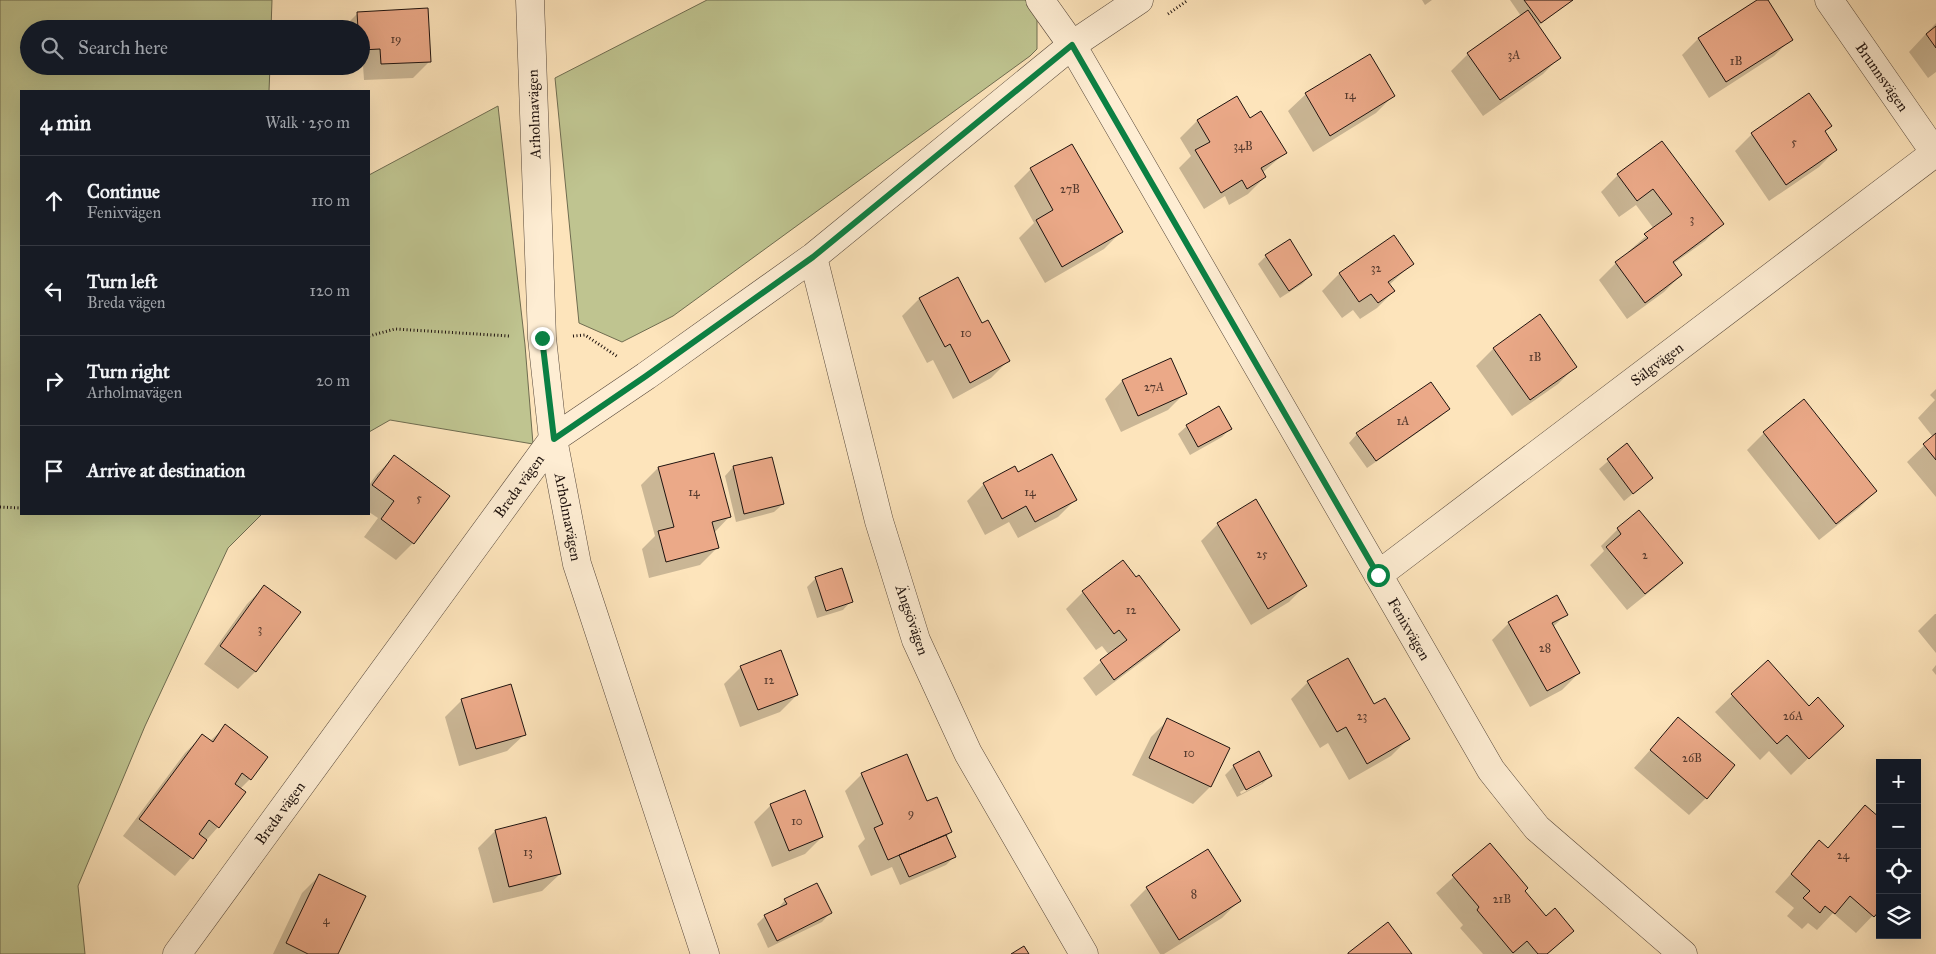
<!DOCTYPE html>
<html lang="en">
<head>
<meta charset="utf-8">
<style>
  body { margin:0; font-family:"IM FELL Great Primer",serif; background:#20242c; color:#f1f3f6 }
  .controls { position:absolute; right:15px; bottom:15px; display:grid; overflow:hidden; border-radius:0px; box-shadow:0 5px 20px #0002 }
  .controls button { width:45px; height:45px; display:grid; place-items:center; padding:0; border:0; border-bottom:1px solid #363941; background:#171b24; color:#f1f3f6; font:25px sans-serif }
  .stop { position:absolute; width:15px; height:15px; margin:-11px; border:4px solid #0b8043; border-radius:50%; background:#fff }
  .stop.end { background:#0b8043; border-color:#fff; box-shadow:0 1px 5px #0008 }
  .list { margin:0; padding:0; list-style:none }
  h2 { display:flex; justify-content:space-between; align-items:center; height:65px; margin:0; padding:0 20px; font-size:21px }
  h2 small { font-size:16px; font-weight:400; color:#9ea1a6 }
  .list li { display:grid; grid-template-columns:32px 1fr auto; gap:15px; align-items:center; box-sizing:border-box; height:90px; padding:0 20px; border-top:1px solid #363941 }
  .list b { display:block; font-size:19px; white-space:nowrap }
  .list p { margin:0; font-size:16px; white-space:nowrap; color:#9ea1a6 }
  .list em { font-size:16px; font-style:normal; color:#9ea1a6 }
  .icon { flex:none; width:28px; height:28px; fill:none; stroke:currentColor; stroke-width:2; stroke-linecap:round; stroke-linejoin:round }
  .map { position:relative; flex:none; width:1936px; height:954px; overflow:hidden }
  .search { position:absolute; background:#171b24; box-shadow:0 5px 20px #0002; left:20px; top:20px; width:350px; height:55px; display:flex; align-items:center; gap:12px; box-sizing:border-box; padding:0 18px; border-radius:28px; color:#9ea1a6; font-size:19px }
  .panel { position:absolute; background:#171b24; box-shadow:0 5px 20px #0002; left:20px; top:90px; width:350px; height:425px; border-radius:0px }
  .map>svg:first-child { display:block }
</style>
</head>
<body>
<div class="map">
<svg width="1936" height="954" viewBox="0 0 1936 954">
  <rect width="100%" height="100%" fill="#fde4bb"/>
  <filter id="stains"><feTurbulence type="fractalNoise" baseFrequency=".004" numOctaves="4"/><feColorMatrix values="0 0 0 0 .2 0 0 0 0 .09 0 0 0 0 .02 0 0 0 .5 -.17"/></filter>
  <radialGradient id="worn" r=".72"><stop offset=".6" stop-color="#630" stop-opacity="0"/><stop offset="1" stop-color="#630" stop-opacity=".3"/></radialGradient>
  <path fill="#bfc490" stroke="#6f6c50" d="M0 0H272L271 29H29V66H270L269 91H21V514H262L228 548 145 726 78 886 85 954H0Z
    M707 0H1026L1037 18V49L1030 56 673 316 622 342 579 323 555 78Z
    M498 106 525 345 533 444 390 420 369 432V175Z"/>
  <path fill="#0003" fill-rule="evenodd" d="M1422 0H1432L1425 5Z
    M1510 0H1572L1538 26 1560 57 1543 74 1483 116 1451 71 1468 54 1521 16Z
    M1759 0H1766L1791 39 1774 56 1709 98 1682 55 1699 38Z
    M358 13 430 61 413 78 364 80 363 65H361V29H342Z
    M1936 23V72L1928 78 1909 52Z
    M1369 56 1393 96 1376 113 1313 152 1288 111 1306 94Z
    M1236 98 1250 119 1285 153 1262 173 1265 177 1248 194 1229 205 1225 196 1204 209 1179 168 1191 156 1180 138 1197 121Z
    M1830 126 1824 132 1836 150 1819 167 1769 201 1735 151 1752 134Z
    M1662 142 1722 224 1705 241 1673 264 1681 275 1664 292 1627 319 1599 280 1616 263 1630 253 1628 252 1654 229 1636 205 1619 217 1601 192 1618 175Z
    M1072 146 1121 232 1104 249 1045 283 1019 238 1034 223 1014 186 1031 169Z
    M1394 236 1413 263 1389 285 1394 291 1377 308 1360 319 1353 310 1342 318 1322 291 1339 274Z
    M1266 256 1311 275 1302 284 1280 298 1258 264Z
    M919 299 981 325 1008 361 991 378 953 399 933 360 927 363 902 316Z
    M1493 349 1575 367 1558 384 1512 416 1476 366Z
    M1170 360 1185 393 1168 410 1121 432 1105 399 1122 381Z
    M1936 389V497L1907 462 1933 437 1918 418 1935 400 1930 395Z
    M1448 409 1440 417 1367 468 1349 443 1357 434Z
    M1187 426 1230 429 1222 437 1190 455 1178 434Z
    M1764 433 1876 491 1859 508 1819 540 1747 450Z
    M1627 445 1652 478 1624 501 1599 469Z
    M394 457 413 543 396 560 364 537 378 518 369 512V485L377 474Z
    M733 467 783 504 774 512 736 522 725 476Z
    M658 468 730 516 714 533 717 548 700 565 649 578 642 549 655 536 641 485Z
    M1018 473 1075 500 1058 517 1018 538 1009 522 985 535 967 501 984 484Z
    M1218 524 1306 585 1289 602 1251 625 1201 541Z
    M1618 529 1681 563 1664 580 1627 610 1590 565 1604 551 1601 546Z
    M816 578 851 601 843 610 817 618 807 587Z
    M264 587 299 612 255 672 238 689 204 664 247 604Z
    M1083 592 1178 630 1161 647 1096 696 1083 678 1109 655 1102 646 1096 650 1066 609Z
    M1566 614 1553 627 1579 673 1562 690 1530 707 1492 640 1509 623Z
    M1935 614H1936V653L1918 631Z
    M1767 662 1825 742 1791 775 1769 751 1760 760 1715 712Z
    M1936 665V675L1932 670Z
    M741 667 797 695 780 712 740 727 724 684Z
    M1308 682 1374 705 1408 739 1391 756 1349 780 1328 743 1320 748 1291 699Z
    M462 700 525 734 507 751 459 766 445 717Z
    M1679 718 1706 798 1689 815 1634 768Z
    M1168 720 1228 748 1210 787 1193 804 1132 775 1151 737Z
    M226 726 250 779 240 789 245 793 218 827 175 876 123 836 185 753 202 736 210 741Z
    M1259 753 1271 776 1262 784 1237 797 1225 775 1234 766ZM1262 780V783L1241 794 1240 792Z
    M862 774 926 803 951 832 946 837 954 857 946 865 900 885 892 867 871 876 858 846 865 839 845 791Z
    M771 805 822 837 805 854 772 867 754 822Z
    M1865 807 1880 908 1856 933 1833 913 1817 930 1808 923 1802 929 1787 916 1794 908 1775 892 1819 842 1827 849Z
    M495 831 560 874 542 891 493 903 478 848Z
    M1490 844 1523 891 1546 918 1573 931 1548 954H1483L1460 928 1463 925 1436 893Z
    M319 876 337 954H273L302 893Z
    M1147 888 1239 901 1222 918 1164 954H1160L1130 905Z
    M785 900 830 913 822 922 768 948 757 924 765 916 777 910Z"/>
  <path fill="#eba988" stroke="#1f130f" d="M1524 0H1573L1541 23Z
    M1757 0H1768L1793 40 1726 82 1698 38Z
    M428 8 431 62 381 64 380 49 361 50V29H358L357 12Z
    M1528 10 1561 58 1500 100 1467 53Z
    M1936 26V48L1926 34Z
    M1370 54 1395 96 1330 136 1305 93Z
    M1809 93 1832 126 1825 131 1837 150 1786 185 1751 133Z
    M1237 96 1250 118 1261 111 1287 153 1261 168 1266 177 1247 189 1242 180 1221 193 1195 150 1210 142 1197 120Z
    M1662 141 1724 224 1673 262 1682 275 1645 303 1615 262 1648 238 1644 234 1672 214 1653 189 1637 201 1617 174Z
    M1072 144 1123 232 1062 267 1036 220 1053 210 1030 168Z
    M1394 235 1414 264 1388 282 1395 291 1378 303 1371 294 1359 302 1339 273Z
    M1290 239 1312 275 1289 291 1265 255Z
    M958 277 982 323 988 320 1010 361 970 383 950 344 945 347 919 298Z
    M1540 314 1577 367 1530 400 1493 348Z
    M1171 358 1187 394 1138 416 1122 380Z
    M1431 382 1450 409 1376 461 1356 433Z
    M1804 399 1877 491 1836 524 1763 432Z
    M1219 406 1232 429 1198 447 1186 425Z
    M1936 433V460L1923 444Z
    M1627 443 1653 478 1633 494 1607 459Z
    M714 453 731 517 712 522 719 548 666 562 658 531 674 527 658 467Z
    M1052 454 1077 500 1035 522 1026 506 1002 519 983 483 1015 466 1018 472Z
    M394 455 450 496 414 544 381 519 394 501 372 485Z
    M772 457 784 504 744 514 733 466Z
    M1256 499 1307 586 1268 609 1217 523Z
    M1639 510 1683 563 1645 594 1606 547 1621 534 1617 528Z
    M1123 560 1136 577 1139 575 1180 630 1114 680 1100 660 1127 640 1119 630 1114 634 1082 591Z
    M842 568 853 602 826 611 815 577Z
    M264 585 301 612 256 672 220 646Z
    M1557 595 1568 615 1552 623 1580 673 1547 691 1508 622Z
    M781 650 798 695 758 710 740 666Z
    M1348 658 1374 704 1385 698 1410 739 1367 764 1346 727 1337 732 1307 681Z
    M1768 660 1809 706 1818 697 1844 726 1809 759 1787 735 1777 744 1731 694Z
    M511 684 526 735 476 749 461 699Z
    M1678 717 1735 765 1707 799 1650 750Z
    M1167 718 1230 748 1211 787 1149 758Z
    M225 724 268 757 251 780 242 773 235 784 246 792 219 828 209 820 199 834 207 840 193 859 139 819 202 734 213 742Z
    M1259 751 1272 776 1246 790 1233 765Z
    M907 754 927 801 937 797 952 832 888 860 874 828 883 824 861 773Z
    M805 790 823 837 789 851 770 804Z
    M1865 805 1880 818V863L1876 867 1880 869V910L1874 917 1850 896 1835 914 1825 906 1820 913 1803 898 1810 891 1791 874 1819 840 1828 848Z
    M546 817 561 874 509 887 495 830Z
    M946 835 956 857 909 877 899 855Z
    M1490 843 1528 888 1525 891 1546 916 1555 908 1574 931 1547 954H1538L1527 941 1513 953 1477 910 1479 907 1452 875Z
    M1208 849 1241 901 1179 940 1146 887Z
    M319 874 366 896 338 954H308L286 943Z
    M817 883 832 913 777 941 764 915 787 904 784 899Z
    M1388 922 1412 954H1348V953Z
    M1024 946 1029 954H1011Z"/>
  <g fill="none" stroke-linecap="round" stroke-linejoin="round">
    <g stroke="#56473a" stroke-width="29">
      <path id="minor" d="M530 0 542 338 553 439 577 564 705 954
        M1040 0 1072 45 1491 770 1537 828 1683 954
        M1829 0 1935 153
        M813 257 879 521 916 640 968 753 1084 954
        M1378 575 1936 152
        M177 954 553 439 646 376 813 257 1072 45 1139 0"/>
    </g>
    <path stroke="#1f130f" stroke-width="3" stroke-dasharray="1 2.5" stroke-linecap="butt" d="M1168 14 1188 0
      M369 336 395 329 509 336
      M573 336 585 335 618 357
      M0 507 21 508"/>
    <use href="#minor" stroke="#feedd3" stroke-width="28"/>
  </g>
  <g fill="none" stroke-linecap="round" stroke-linejoin="round">
    <path stroke="#0b8043" stroke-width="6" d="M542 338 554 439 646 376 813 257 1072 45 1378 575"/>
  </g>
  <g text-anchor="middle" stroke-width="4.5" stroke-linejoin="round" paint-order="stroke">
    <g font-size="12" fill="#52382d">
      <text x="396" y="43">19</text>
      <text x="1514" y="59">3A</text>
      <text x="1736" y="65">1B</text>
      <text x="1350" y="99">14</text>
      <text x="1794" y="146">5</text>
      <text x="1243" y="150">34B</text>
      <text x="1070" y="193">27B</text>
      <text x="1692" y="223">3</text>
      <text x="1376" y="272">32</text>
      <text x="966" y="337">10</text>
      <text x="1535" y="361">1B</text>
      <text x="1154" y="391">27A</text>
      <text x="1403" y="425">1A</text>
      <text x="694" y="496">14</text>
      <text x="1030" y="496">14</text>
      <text x="419" y="502">5</text>
      <text x="1262" y="558">25</text>
      <text x="1645" y="559">2</text>
      <text x="1131" y="614">12</text>
      <text x="260" y="633">3</text>
      <text x="1545" y="652">28</text>
      <text x="769" y="684">12</text>
      <text x="1362" y="720">23</text>
      <text x="1793" y="720">26A</text>
      <text x="1189" y="757">10</text>
      <text x="1692" y="762">26B</text>
      <text x="911" y="817">9</text>
      <text x="797" y="825">10</text>
      <text x="528" y="856">13</text>
      <text x="1843" y="859">24</text>
      <text x="1194" y="898">8</text>
      <text x="1502" y="903">21B</text>
      <text x="326" y="924">4</text>
    </g>
    <g font-size="15" fill="#1f130f" stroke="#feedd3">
      <text transform="translate(1882 77) rotate(55)" y="5">Brunnsvägen</text>
      <text transform="translate(534 114) rotate(-92)" y="5">Arholmavägen</text>
      <text transform="translate(1657 364) rotate(-37)" y="5">Sälgvägen</text>
      <text transform="translate(519 486) rotate(-54)" y="5">Breda vägen</text>
      <text transform="translate(568 517) rotate(79)" y="5">Arholmavägen</text>
      <text transform="translate(912 620) rotate(71)" y="5">Ängsövägen</text>
      <text transform="translate(1409 629) rotate(60)" y="5">Fenixvägen</text>
      <text transform="translate(280 813) rotate(-54)" y="5">Breda vägen</text>
    </g>
  </g>
  <rect width="100%" height="100%" filter="url(#stains)"/>
  <rect width="100%" height="100%" fill="url(#worn)"/>
</svg>
<div class="controls">
<button>+</button>
<button>−</button>
<button><svg class="icon" aria-label="locate" viewBox="0 0 24 24"><circle cx="12" cy="12" r="6"/><path d="M12 2v4M12 18v4M2 12h4M18 12h4"/></svg></button>
<button><svg class="icon" aria-label="layers" viewBox="0 0 24 24"><path d="M12 4l9 5-9 5-9-5zM3 14l9 5 9-5"/></svg></button>
</div>
<div class="stop" style="left:1378px;top:575px"></div>
<div class="stop end" style="left:542px;top:338px"></div>
<div class="search"><svg class="icon" aria-label="search" viewBox="0 0 24 24"><circle cx="10" cy="10" r="6"/><path d="M15 15l6 6"/></svg>Search here</div>
<section class="panel">
<h2>4 min<small>Walk · 250 m</small></h2>
<ul class="list">
<li><svg class="icon" aria-label="ahead" viewBox="0 0 24 24"><path d="M12 20V5M6 11l6-6 6 6"/></svg><div><b>Continue</b><p>Fenixvägen</p></div><em>110 m</em></li>
<li><svg class="icon" aria-label="left" viewBox="0 0 24 24"><path d="M17 20v-9H6M10 6l-5 5 5 5"/></svg><div><b>Turn left</b><p>Breda vägen</p></div><em>120 m</em></li>
<li><svg class="icon" aria-label="right" viewBox="0 0 24 24"><path d="M7 20v-9h11M14 6l5 5-5 5"/></svg><div><b>Turn right</b><p>Arholmavägen</p></div><em>20 m</em></li>
<li><svg class="icon" aria-label="arrive" viewBox="0 0 24 24"><path d="M6 21V4h12l-3 4 3 4H6"/></svg><div><b>Arrive at destination</b></div></li>
</ul>
</section>
</div>
</body>
</html>
